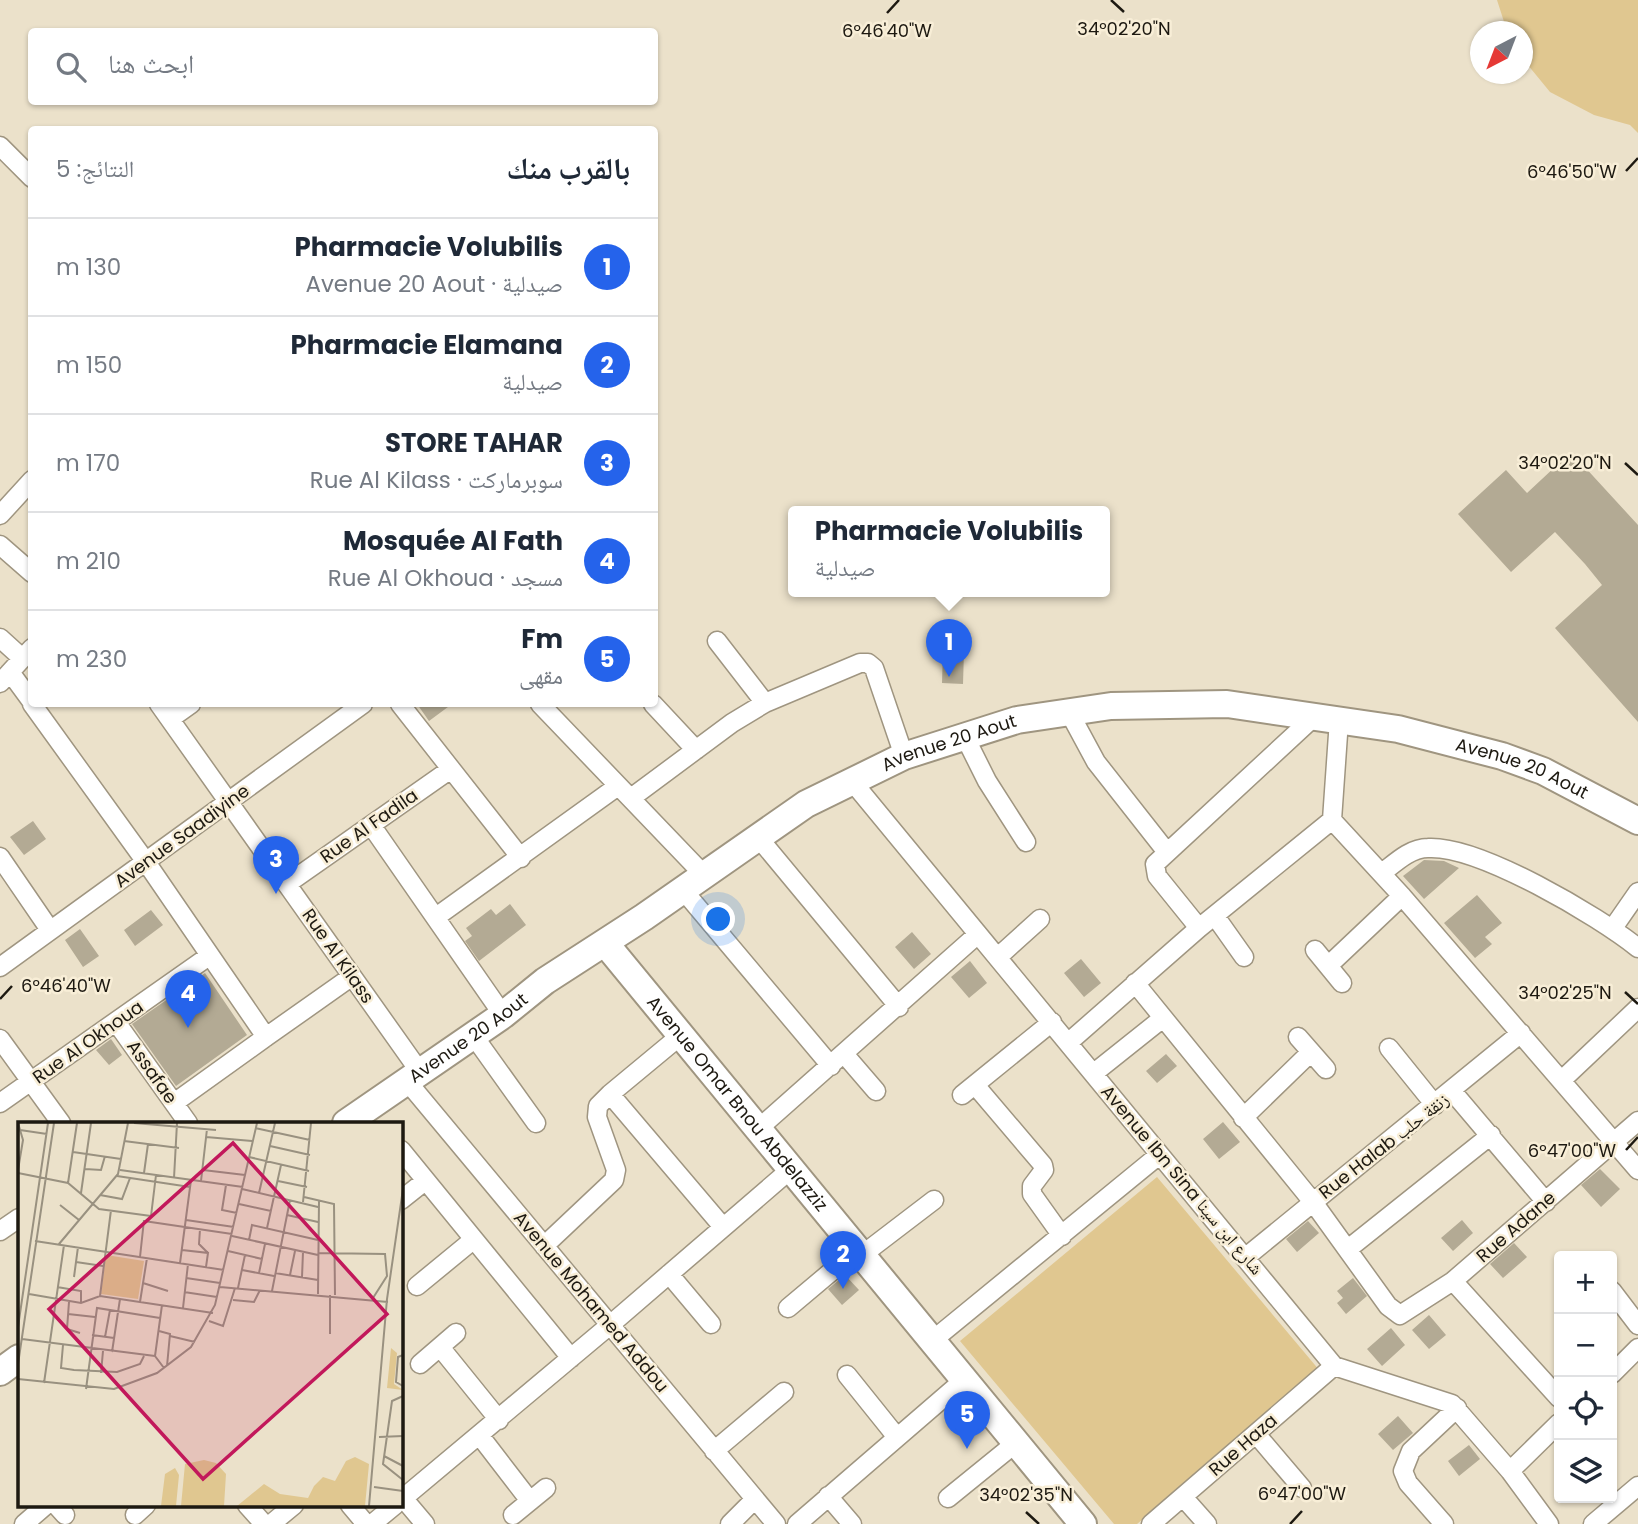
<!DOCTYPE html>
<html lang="ar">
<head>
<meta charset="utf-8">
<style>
  body { margin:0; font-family:Poppins,"Noto Naskh Arabic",sans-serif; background:#f6f6f7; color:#1f2937; direction:rtl }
  .controls { position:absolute; right:21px; bottom:21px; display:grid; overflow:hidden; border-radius:7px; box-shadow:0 2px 5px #0004 }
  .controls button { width:63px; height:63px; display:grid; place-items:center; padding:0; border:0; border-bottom:2px solid #e0e1e3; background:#fff; color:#1f2937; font:35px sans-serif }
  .compass { position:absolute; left:1470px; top:21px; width:63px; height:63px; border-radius:50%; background:#fff; box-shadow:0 2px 5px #0004; rotate:222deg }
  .you { position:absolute; left:719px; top:920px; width:24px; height:24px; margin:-18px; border:5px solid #fff; border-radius:50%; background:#1a73e8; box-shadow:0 0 0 10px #1a73e833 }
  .badge { display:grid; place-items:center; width:46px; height:46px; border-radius:50%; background:#2563eb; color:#fff; font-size:23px; font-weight:700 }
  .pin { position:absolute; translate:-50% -58px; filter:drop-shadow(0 2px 4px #0008) }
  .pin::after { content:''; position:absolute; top:37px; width:24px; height:21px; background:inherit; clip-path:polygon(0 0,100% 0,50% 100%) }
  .popup { position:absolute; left:788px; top:506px; width:322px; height:91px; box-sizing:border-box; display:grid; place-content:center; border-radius:7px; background:#fff; filter:drop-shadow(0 2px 5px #0005); font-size:23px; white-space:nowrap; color:#747a83 }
  .popup b { font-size:26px; color:#1f2937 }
  .popup::after { content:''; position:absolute; left:50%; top:100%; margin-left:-14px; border:14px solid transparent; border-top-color:#fff }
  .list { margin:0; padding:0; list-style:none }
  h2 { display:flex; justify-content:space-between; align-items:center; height:91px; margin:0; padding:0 28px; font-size:30px }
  h2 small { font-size:23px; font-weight:400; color:#747a83 }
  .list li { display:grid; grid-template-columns:46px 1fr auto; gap:21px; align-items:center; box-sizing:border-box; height:98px; padding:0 28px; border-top:2px solid #e0e1e3 }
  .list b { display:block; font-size:26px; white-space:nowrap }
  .list p { margin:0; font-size:23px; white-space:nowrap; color:#747a83 }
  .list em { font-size:23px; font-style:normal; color:#747a83 }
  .icon { flex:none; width:38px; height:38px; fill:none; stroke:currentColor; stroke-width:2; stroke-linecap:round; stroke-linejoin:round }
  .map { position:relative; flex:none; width:1638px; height:1524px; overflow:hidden; direction:ltr }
  .search { position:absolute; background:#fff; box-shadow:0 2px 5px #0004; left:28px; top:28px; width:630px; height:77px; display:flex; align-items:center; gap:18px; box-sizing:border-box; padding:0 24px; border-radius:7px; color:#747a83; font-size:26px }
  .panel { position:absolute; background:#fff; box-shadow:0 2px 5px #0004; left:28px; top:126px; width:630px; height:581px; border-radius:7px; direction:rtl }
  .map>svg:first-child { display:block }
</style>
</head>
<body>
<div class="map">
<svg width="1638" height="1524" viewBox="0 0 1638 1524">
  <rect width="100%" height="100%" fill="#ebe1ca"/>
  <path fill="#e0c790" d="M1497 0H1638V133L1630 125 1594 115 1550 92 1523 59 1522 32 1507 31Z
    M1157 1177 1320 1371 1137 1524H1114L960 1341Z"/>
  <path fill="#b3aa94" d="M1571 452 1638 525V722L1555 628 1602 585 1585 564 1555 532 1511 572 1458 514 1506 470 1527 493Z
    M943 650 964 651 963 684 942 683Z
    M417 704H452L429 721Z
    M33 821 46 839 24 855 10 837Z
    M1424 860 1444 861 1459 868 1424 899 1403 876Z
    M1477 895 1502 923 1485 937 1492 944 1475 958 1444 923Z
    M510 904 526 925 479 961 465 941 472 936 466 928 491 909 496 915Z
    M151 910 163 925 135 946 124 930Z
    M80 929 99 956 83 967 65 940Z
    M912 932 931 954 914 969 895 947Z
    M1081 959 1101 983 1084 997 1064 973Z
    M970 961 987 983 969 998 951 977Z
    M205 973 247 1035 176 1086 132 1024Z
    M111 1039 122 1055 109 1065 96 1050Z
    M1166 1054 1177 1066 1157 1083 1146 1071Z
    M1223 1122 1240 1142 1219 1159 1203 1139Z
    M1600 1169 1620 1189 1601 1207 1581 1185Z
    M1462 1220 1473 1233 1453 1251 1441 1238Z
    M1308 1221 1319 1233 1297 1252 1286 1239Z
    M1514 1243 1527 1257 1503 1278 1490 1264Z
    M845 1275 859 1290 842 1305 828 1289Z
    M1353 1278 1367 1296 1346 1314 1337 1303 1343 1298 1337 1291Z
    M1429 1315 1446 1335 1429 1349 1412 1330Z
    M1391 1328 1405 1345 1382 1366 1367 1349Z
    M1398 1416 1413 1433 1393 1450 1378 1434Z
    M1469 1445 1480 1459 1459 1476 1448 1461Z"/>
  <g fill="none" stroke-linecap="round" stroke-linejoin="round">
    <g stroke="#9f9580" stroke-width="21">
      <path id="street" d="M0 146 32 178
        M0 515 32 480
        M0 545 32 573
        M0 638 22 658
        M717 641 765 703
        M10 672 32 702
        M0 683 32 648
        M32 704 146 862 266 1037 351 977
        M159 704 420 1072
        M400 704 521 858
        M540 704 704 875
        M653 704 696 750
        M1069 712 1096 762 1166 851
        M170 719 191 704
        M964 735 987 781 1026 842
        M851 780 1334 1366 1452 1404 1510 1471 1549 1524
        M631 798 732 723 765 703 860 663H868L874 668 904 756
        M1332 820 1402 896 1638 1170
        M371 825 503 1015
        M757 836 899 1007
        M0 857 50 930
        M1382 873C1395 863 1410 848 1428 848 1479 845 1598 916 1638 948
        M287 884 451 769
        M683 890 831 1066
        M1215 916 1244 957
        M436 917 618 786
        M1199 928 1157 876 1155 864 1315 716
        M1613 928 1638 892
        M1315 950 1342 983
        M998 957 1040 919
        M1329 965 1402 896
        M0 967 363 704
        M1135 983 1313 1202 1388 1306 1400 1315 1453 1281 1638 1121
        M116 1022 188 1123
        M473 1035 536 1123
        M680 1036 610 1094 723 1227
        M1298 1037 1326 1069
        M0 1039 61 1123
        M1069 1042 1199 928 1332 820 1339 720
        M1389 1048 1435 1105
        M845 1055 876 1091
        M1094 1073 1163 1018
        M1563 1079 1638 1008
        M406 1080 776 1524
        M975 1085 1043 1165 1044 1170 1032 1186V1194L1062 1236
        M1452 1091 1546 1202
        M962 1095 1052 1022
        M0 1103 209 956
        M174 1103 266 1037
        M1243 1118 1311 1052
        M758 1129 978 934
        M401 1150 571 1358
        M401 1200 425 1181
        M0 1231 19 1218
        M544 1246 614 1180 616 1170 597 1117 598 1106 610 1094
        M1348 1249 1491 1135
        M862 1255 934 1200
        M1246 1257 1521 1033
        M669 1274 711 1324
        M1453 1281 1559 1398
        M417 1286 473 1240
        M1612 1291 1638 1325
        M788 1308 857 1250
        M933 1340 1159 1155
        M440 1347 499 1420
        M420 1364 456 1333
        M1612 1374 1638 1348
        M847 1375 896 1436
        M1256 1434 1302 1488
        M480 1436 530 1501
        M714 1451 784 1392
        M1510 1471 1559 1423
        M828 1496 852 1524
        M1183 1497 1207 1524
        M403 1498 425 1524
        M948 1498 1017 1442
        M401 1500 610 1325 791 1169
        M56 1505 65 1515
        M247 1505 264 1524
        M350 1505 366 1524
        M135 1515 146 1505
        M513 1515 546 1488
        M24 1524 46 1505
        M271 1524 294 1505
        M372 1524 395 1505
        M730 1524 754 1500
        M797 1524 965 1379
        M1151 1524 1334 1366
        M1444 1524 1408 1483 1403 1471 1411 1451 1457 1408
        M1593 1524 1638 1486"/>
    </g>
    <g stroke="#9f9580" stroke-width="30">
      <g id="secondary">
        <path id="s1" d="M605 943 1083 1524"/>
        <path id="s2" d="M346 1123 503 1015 545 981 644 917 806 804 904 756 1017 720 1111 706 1227 704 1398 729 1502 756 1543 771 1638 821"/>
        <path d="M0 1372 19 1358"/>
      </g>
    </g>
    <use href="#street" stroke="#fff" stroke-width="18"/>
    <use href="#secondary" stroke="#fff" stroke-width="26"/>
  </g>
  <path fill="none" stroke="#1d1911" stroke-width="2.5" d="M1111 0 1124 12M887 13 899 0M1626 171 1638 158M1625 463 1638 475M1625 992 1638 1004M0 999 12 986M1626 1150 1638 1137M1026 1512 1039 1524M1290 1524 1302 1511"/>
  <g text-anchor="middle" stroke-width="5" stroke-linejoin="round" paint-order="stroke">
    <g font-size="18" fill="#1d1911" stroke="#f8eed7">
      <text dy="6" stroke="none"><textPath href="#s2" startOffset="716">Avenue 20 Aout</textPath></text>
      <text dy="6" stroke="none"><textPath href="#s2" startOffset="1302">Avenue 20 Aout</textPath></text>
      <text transform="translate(369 826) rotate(-35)" y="6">Rue Al Fadila</text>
      <text transform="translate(182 836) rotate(-36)" y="6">Avenue Saadiyine</text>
      <text transform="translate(338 956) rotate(55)" y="6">Rue Al Kilass</text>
      <text dy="6" stroke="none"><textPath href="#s2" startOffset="149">Avenue 20 Aout</textPath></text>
      <text transform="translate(88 1042) rotate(-35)" y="6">Rue Al Okhoua</text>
      <text transform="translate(152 1072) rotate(55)" y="6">Assafae</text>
      <text dy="6" stroke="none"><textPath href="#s1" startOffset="208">Avenue Omar Bnou Abdelazziz</textPath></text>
      <text transform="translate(1384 1146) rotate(-38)" y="6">Rue Halab زنقة حلب</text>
      <text transform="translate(1182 1180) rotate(50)" y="6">Avenue Ibn Sina شارع ابن سينا</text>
      <text transform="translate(1516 1227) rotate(-41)" y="6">Rue Adane</text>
      <text transform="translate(591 1302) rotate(50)" y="6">Avenue Mohamed Addou</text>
      <text transform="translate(1243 1445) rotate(-41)" y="6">Rue Haza</text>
    </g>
  </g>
  <g transform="translate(18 1122)">
    <rect width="385" height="385" fill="#ebe1ca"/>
    <path d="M88 133 126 139 120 177 83 172ZM373 226 379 231 376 262 385 268 369 266ZM337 335 351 342 347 384H219L246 362 262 372 290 376 296 364 305 355 317 359 328 339ZM186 338 198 341 208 352 206 384H163L167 342ZM157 346 161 353 158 384H143L147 352Z" fill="#e0c790"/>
    <path fill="none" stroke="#999180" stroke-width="2" d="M0 1 5 18 0 48M116 1 198 8M237 6 292 18M2 8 29 12M188 15 234 19M106 19 161 26M252 24 292 33M55 30 103 37M231 35 291 49M67 47 83 48 87 34M102 48 225 65M185 48 227 53M0 51 50 61 81 87 133 94M126 51 130 22M99 54 172 65M156 56 159 1M183 59 189 7M260 59 289 65M50 61 59 1M208 63 204 88 219 91M224 67 300 85M63 71 73 1M241 71 257 1M82 73 104 77 112 56M286 75 316 82 317 173M285 80 293 1M221 82 253 89M42 83 61 98M269 93 300 100M133 94 138 53M168 98 216 105M126 99 214 112M249 106 263 43M182 107 181 122 190 131M214 114 300 133M231 118 234 103 300 118M17 119 206 148M41 122 100 52 110 1M164 128 190 131 188 145M210 129 244 137M300 131 367 132 369 154 355 176M122 135 126 98M58 140 85 144M162 141 173 58M224 148 256 154M241 151 247 122M257 151 300 158M272 153 277 129M56 155 60 125M284 155 285 130M168 156 202 161M125 161 150 169M39 165 63 169V181M202 165 370 180M220 166 227 133M254 169 272 78M166 170 199 175M11 172 63 181 82 174 195 191M300 172 301 79M82 174 93 88M215 178 236 180 242 168M51 180 49 207 62 211M122 180 129 136M144 183 137 234 146 246M165 186 170 142M50 192 77 195M191 199 205 204 217 166M0 205 30 1M141 209 152 212 149 244M312 212V173M74 213 96 216M152 214 177 220M87 215 92 188M4 217 137 234M45 223 43 246 56 248 99 250 122 242 126 234M94 230 102 177M385 233 380 235 378 260 385 264M0 242 36 1M83 251 85 229M0 257 96 267 139 251 173 225 197 183 239 1M26 261 46 123M68 267 79 186 142 196M385 274 374 279 365 342 385 358M361 315 385 314M366 334 385 344M356 365 385 369M351 384 369 177 385 67"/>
    <path fill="#c2185b" fill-opacity="0.15" stroke="#c2185b" stroke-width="3.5" d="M215 21 369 192 185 357 31 187Z"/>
    <rect width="385" height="385" fill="none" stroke="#1d1911" stroke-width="3.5"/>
  </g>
  <g font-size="18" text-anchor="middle" fill="#1d1911" stroke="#f8eed7" stroke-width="5" stroke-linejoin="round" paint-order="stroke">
    <text x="1124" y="35">34°02'20"N</text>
    <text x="887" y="37">6°46'40"W</text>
    <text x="1572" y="178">6°46'50"W</text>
    <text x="1565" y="469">34°02'20"N</text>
    <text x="66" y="992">6°46'40"W</text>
    <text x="1565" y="999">34°02'25"N</text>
    <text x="1572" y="1157">6°47'00"W</text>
    <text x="1302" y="1500">6°47'00"W</text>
    <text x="1026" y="1501">34°02'35"N</text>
  </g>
</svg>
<div class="controls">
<button>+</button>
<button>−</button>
<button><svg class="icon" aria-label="locate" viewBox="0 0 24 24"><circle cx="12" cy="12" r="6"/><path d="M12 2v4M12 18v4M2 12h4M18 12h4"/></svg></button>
<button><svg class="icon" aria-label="layers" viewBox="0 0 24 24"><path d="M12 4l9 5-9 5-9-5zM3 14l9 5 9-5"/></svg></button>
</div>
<svg class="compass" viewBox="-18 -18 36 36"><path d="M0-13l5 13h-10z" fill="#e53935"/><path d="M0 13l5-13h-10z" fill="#747a83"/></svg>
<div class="you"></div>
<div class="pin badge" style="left:949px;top:677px">1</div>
<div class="popup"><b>Pharmacie Volubilis</b>صيدلية</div>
<div class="pin badge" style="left:843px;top:1289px">2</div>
<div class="pin badge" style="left:276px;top:894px">3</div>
<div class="pin badge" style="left:188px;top:1028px">4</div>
<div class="pin badge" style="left:967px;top:1449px">5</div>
<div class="search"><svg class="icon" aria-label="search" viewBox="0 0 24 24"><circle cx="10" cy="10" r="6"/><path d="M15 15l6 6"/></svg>ابحث هنا</div>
<section class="panel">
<h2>بالقرب منك<small>النتائج: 5</small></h2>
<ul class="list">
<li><span class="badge">1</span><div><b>Pharmacie Volubilis</b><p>صيدلية · Avenue 20 Aout</p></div><em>130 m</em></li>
<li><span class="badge">2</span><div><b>Pharmacie Elamana</b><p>صيدلية</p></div><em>150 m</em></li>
<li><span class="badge">3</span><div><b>STORE TAHAR</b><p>سوبرماركت · Rue Al Kilass</p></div><em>170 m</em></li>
<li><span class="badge">4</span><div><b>Mosquée Al Fath</b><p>مسجد · Rue Al Okhoua</p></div><em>210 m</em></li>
<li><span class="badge">5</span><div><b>Fm</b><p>مقهى</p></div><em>230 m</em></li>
</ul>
</section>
</div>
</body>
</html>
